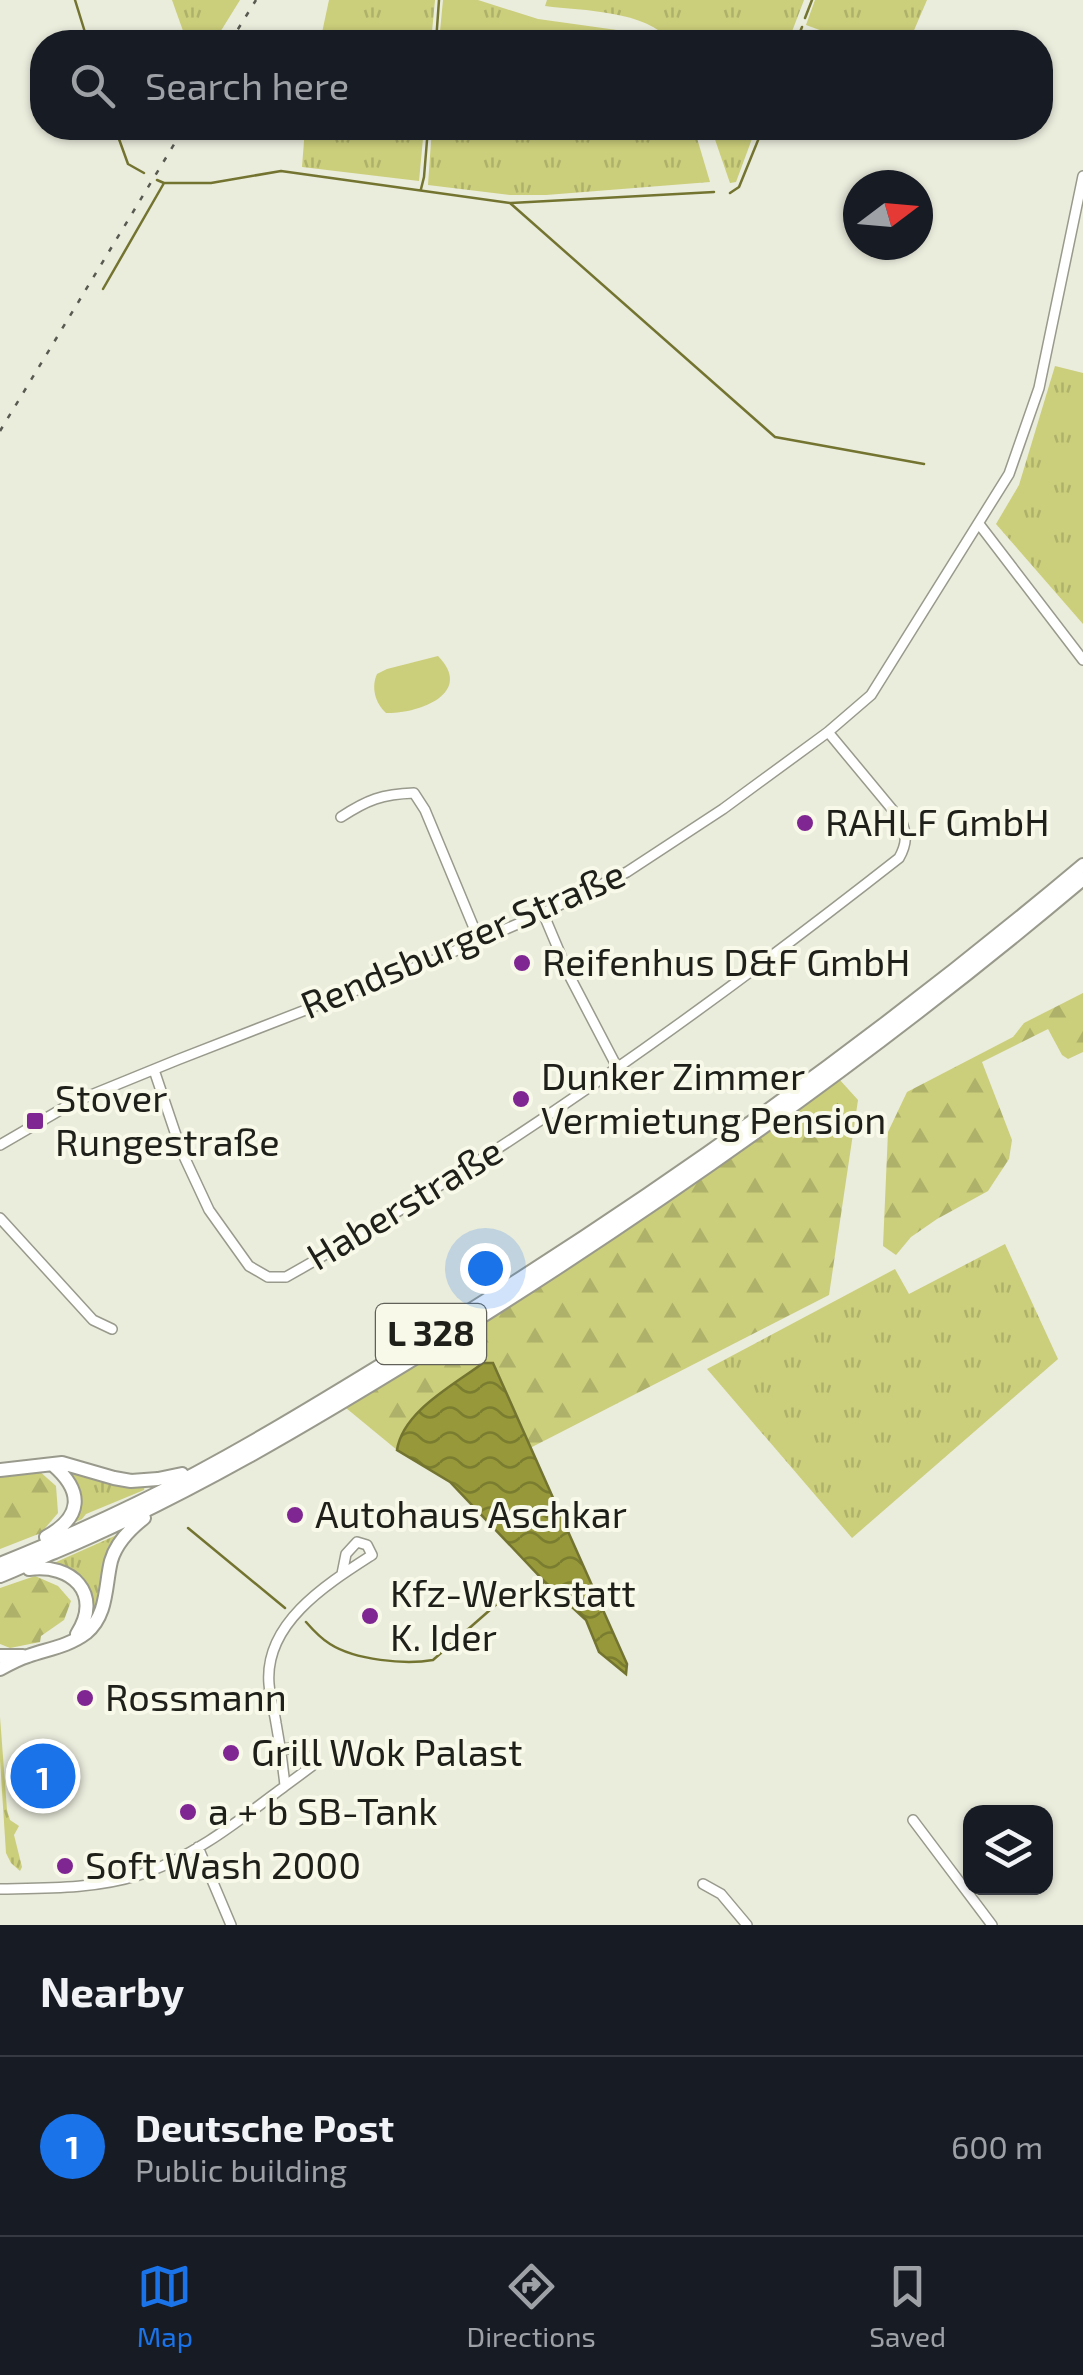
<!DOCTYPE html>
<html lang="en">
<head>
<meta charset="utf-8">
<style>
  body { margin:0; font-family:"Exo 2",sans-serif; background:#20242c; color:#f1f3f6 }
  .controls { position:absolute; right:30px; bottom:30px; display:grid; overflow:hidden; border-radius:20px; box-shadow:0 2px 8px #0004 }
  .controls button { width:90px; height:90px; display:grid; place-items:center; padding:0; border:0; border-bottom:2px solid #363941; background:#171b24; color:#f1f3f6; font:50px sans-serif }
  .compass { position:absolute; left:843px; top:170px; width:90px; height:90px; border-radius:50%; background:#171b24; box-shadow:0 2px 8px #0004; rotate:74deg }
  .you { position:absolute; left:485px; top:1268px; width:35px; height:35px; margin:-25px; border:8px solid #fff; border-radius:50%; background:#1a73e8; box-shadow:0 0 0 15px #1a73e833 }
  .badge { display:grid; place-items:center; width:65px; height:65px; border-radius:50%; background:#1a73e8; color:#fff; font-size:32px; font-weight:700 }
  .pin { position:absolute; translate:-50% -50%; border:5px solid #fff; box-shadow:0 2px 10px #0006 }
  .list { margin:0; padding:0; list-style:none }
  h2 { display:flex; justify-content:space-between; align-items:center; height:130px; margin:0; padding:0 40px; font-size:42px }
  h2 small { font-size:32px; font-weight:400; color:#9ea1a6 }
  .list li { display:grid; grid-template-columns:65px 1fr auto; gap:30px; align-items:center; box-sizing:border-box; height:180px; padding:0 40px; border-top:2px solid #363941 }
  .list b { display:block; font-size:38px; white-space:nowrap }
  .list p { margin:0; font-size:32px; white-space:nowrap; color:#9ea1a6 }
  .list em { font-size:32px; font-style:normal; color:#9ea1a6 }
  .icon { flex:none; width:55px; height:55px; fill:none; stroke:currentColor; stroke-width:2; stroke-linecap:round; stroke-linejoin:round }
  .map { position:relative; flex:none; width:1083px; height:1925px; overflow:hidden }
  .search { position:absolute; background:#171b24; box-shadow:0 2px 8px #0004; left:30px; right:30px; top:30px; height:110px; display:flex; align-items:center; gap:25px; box-sizing:border-box; padding:0 35px; border-radius:40px; color:#9ea1a6; font-size:38px }
  .sheet { height:310px; background:#171b24 }
  nav { display:flex; justify-content:space-around; align-items:center; box-sizing:border-box; height:140px; border-top:2px solid #363941; background:#171b24; font-size:28px; color:#9ea1a6 }
  nav a { display:grid; justify-items:center; gap:5px }
  nav .on { color:#1a73e8 }
  .map>svg:first-child { display:block }
</style>
</head>
<body>
<div class="map">
<svg width="1083" height="1925" viewBox="0 0 1083 1925">
  <defs>
    <pattern id="grass-tufts" width="24" height="20" patternUnits="userSpaceOnUse" patternTransform="scale(2.5)"><rect width="24" height="20" fill="#cbce7a"/><path d="M3 7l-1-3M5 7V3M7 7l1-3M15 17l-1-3M17 17v-4M19 17l1-3" fill="none" stroke="#aeb169"/></pattern>
    <pattern id="forest-firs" width="22" height="20" patternUnits="userSpaceOnUse" patternTransform="scale(2.5)"><rect width="22" height="20" fill="#cbce7a"/><path d="M5 1l3.5 6h-7zM16 11l3.5 6h-7z" fill="#aeb169"/></pattern>
    <pattern id="water-waves" width="16" height="10" patternUnits="userSpaceOnUse" patternTransform="scale(2.5)"><rect width="16" height="10" fill="#969839"/><path d="M0 5q4-4 8 0t8 0" fill="none" stroke="#7a7c2f"/></pattern>
  </defs>
  <rect width="100%" height="100%" fill="#eaecdc"/>
  <path fill="url(#grass-tufts)" d="M172 0H240L214 42H187Z
    M329 0H435L431 42H320Z
    M443 0H478L538 19 617 30 643 42H439Z
    M547 0H804L788 42H672C645 10 584 11 545 6Z
    M815 0H927L909 42H852L806 25Z
    M305 128H424L419 181 302 167Z
    M432 128H694L710 182 546 195H510L428 185Z
    M711 128H756L736 182 730 183Z
    M1055 366 1083 373V624L996 524 1019 485Z
    M1005 1244 1058 1359 852 1538 707 1369 895 1269 909 1294Z
    M68 1469 145 1485 144 1490 86 1514 82 1519 73 1523 79 1506 67 1472Z
    M119 1534 102 1594 90 1625C91 1607 71 1570 54 1563Z
    M0 1717 7 1810 10 1820 19 1826 14 1835 22 1867 20 1871 11 1863 6 1853 0 1760Z"/>
  <path fill="url(#forest-firs)" d="M1083 993V1052L1068 1059 1062 1055 1048 1029 982 1062 1012 1140 1009 1159 988 1191 937 1219 911 1237 896 1255 883 1246 888 1132 907 1092 1013 1037 1024 1023Z
    M839 1079 858 1100 829 1295 530 1448 493 1363 399 1441 397 1450 346 1408C515 1304 679 1196 839 1079Z
    M38 1470 56 1486 58 1513 41 1533 0 1549V1477Z
    M35 1576 58 1586 71 1601 64 1620 41 1636 40 1642 10 1648 0 1644V1588Z"/>
  <path fill="#cbce7a" d="M438 656C475 694 417 714 386 713 375 703 371 687 377 674L387 669Z"/>
  <path fill="url(#water-waves)" stroke="#737430" stroke-width="2.5" d="M483 1363H493L627 1664 626 1674 599 1652 586 1620 545 1582 450 1482 397 1450C403 1411 454 1385 483 1363Z"/>
  <g fill="none" stroke-linecap="round" stroke-linejoin="round">
    <path stroke="#737430" stroke-width="2.5" d="M75 0 88 42
      M805 18 812 0
      M436 42 439 0
      M796 42 802 27
      M115 128 128 164 144 173
      M157 180 164 183H211L281 171 510 203 775 437 924 464
      M421 189 424 177 428 128
      M730 193 739 187 763 128
      M511 203 714 192
      M103 289 164 183
      M188 1528 285 1608
      M306 1622C313 1630 320 1638 330 1644 355 1660 405 1665 433 1660L507 1595 545 1582"/>
    <g stroke="#999a8c" stroke-width="12">
      <path id="minor" d="M979 524 1083 660
        M341 817C367 800 382 794 414 793L425 810 479 940
        M543 913 570 977 617 1067
        M154 1070 181 1150 209 1210 249 1266 268 1277H286C502 1156 704 1011 899 858 907 844 907 834 901 820L828 732
        M0 1145 74 1102 177 1060 434 960 543 913 627 872 723 809 828 732 871 695 1009 474 1039 388 1083 176
        M0 1218 93 1320 112 1329
        M281 1749C301 1747 303 1748 312 1766L285 1786
        M913 1820 992 1925
        M198 1847 231 1925
        M703 1884 721 1894 747 1925
        M0 1889C46 1888 95 1889 139 1875 193 1858 241 1819 285 1786 283 1765 280 1744 276 1723 274 1710 270 1697 269 1684 264 1623 327 1584 372 1555L367 1545 357 1542 346 1554 342 1574"/>
    </g>
    <g stroke="#999a8c" stroke-width="16">
      <path id="highway" d="M0 1470 62 1463 114 1478 131 1481 158 1479 182 1474
        M46 1537C82 1517 84 1492 53 1465
        M0 1564C47 1545 93 1525 138 1503 238 1454 332 1395 427 1337 657 1196 876 1039 1083 865
        M29 1569C72 1563 103 1594 77 1634
        M0 1576C19 1569 37 1559 55 1552 188 1496 311 1422 433 1347 660 1206 879 1051 1083 879
        M0 1656H23
        M0 1669C9 1664 18 1659 28 1656 48 1649 69 1646 86 1633 108 1615 105 1585 111 1561 116 1543 130 1529 144 1518"/>
    </g>
    <use href="#minor" stroke="#fff" stroke-width="9"/>
    <use href="#highway" stroke="#fff" stroke-width="12"/>
    <path stroke="#585951" stroke-width="2.5" stroke-dasharray="5 10" stroke-linecap="butt" d="M230 42 256 0
      M0 431 184 128"/>
  </g>
  <g fill="#802693" stroke="#f8f9e9" stroke-width="4">
    <circle cx="805" cy="823" r="10"/>
    <circle cx="522" cy="963" r="10"/>
    <circle cx="521" cy="1099" r="10"/>
    <rect x="25" y="1111" width="20" height="20" rx="5"/>
    <circle cx="295" cy="1515" r="10"/>
    <circle cx="370" cy="1616" r="10"/>
    <circle cx="85" cy="1698" r="10"/>
    <circle cx="231" cy="1753" r="10"/>
    <circle cx="188" cy="1812" r="10"/>
    <circle cx="65" cy="1866" r="10"/>
  </g>
  <g text-anchor="middle" stroke-width="8" stroke-linejoin="round" paint-order="stroke">
    <rect fill="#f8f9e9" stroke="#616159" stroke-width="2.5" x="376" y="1304" width="110" height="60" rx="8"/>
    <g font-size="35" font-weight="bold" fill="#20201b">
      <text x="431" y="1346">L 328</text>
    </g>
    <g font-size="38" fill="#20201b" stroke="#f8f9e9" text-anchor="start">
      <text x="825" y="836">RAHLF GmbH</text>
      <text x="542" y="976">Reifenhus D&amp;F GmbH</text>
      <text x="541" y="1090">Dunker Zimmer<tspan x="541" dy="44">Vermietung Pension</tspan></text>
      <text x="55" y="1112">Stover<tspan x="55" dy="44">Rungestraße</tspan></text>
      <text x="315" y="1528">Autohaus Aschkar</text>
      <text x="390" y="1607">Kfz-Werkstatt<tspan x="390" dy="44">K. Ider</tspan></text>
      <text x="105" y="1711">Rossmann</text>
      <text x="251" y="1766">Grill Wok Palast</text>
      <text x="208" y="1825">a + b SB-Tank</text>
      <text x="85" y="1879">Soft Wash 2000</text>
    </g>
    <g font-size="38" fill="#20201b" stroke="#f8f9e9">
      <text transform="translate(463 940) rotate(-23)" y="13">Rendsburger Straße</text>
      <text transform="translate(405 1204) rotate(-31)" y="13">Haberstraße</text>
    </g>
  </g>
</svg>
<div class="controls">
<button><svg class="icon" aria-label="layers" viewBox="0 0 24 24"><path d="M12 4l9 5-9 5-9-5zM3 14l9 5 9-5"/></svg></button>
</div>
<svg class="compass" viewBox="-18 -18 36 36"><path d="M0-13l5 13h-10z" fill="#e53935"/><path d="M0 13l5-13h-10z" fill="#9ea1a6"/></svg>
<div class="you"></div>
<div class="pin badge" style="left:43px;top:1776px">1</div>
<div class="search"><svg class="icon" aria-label="search" viewBox="0 0 24 24"><circle cx="10" cy="10" r="6"/><path d="M15 15l6 6"/></svg>Search here</div>
</div>
<section class="sheet">
<h2>Nearby<small></small></h2>
<ul class="list">
<li><span class="badge">1</span><div><b>Deutsche Post</b><p>Public building</p></div><em>600 m</em></li>
</ul>
</section>
<nav>
<a class="on"><svg class="icon" aria-label="map" viewBox="0 0 24 24"><path d="M3 6l6-2 6 2 6-2v14l-6 2-6-2-6 2zM9 4v14M15 6v14"/></svg>Map</a>
<a><svg class="icon" aria-label="directions" viewBox="0 0 24 24"><path d="M12 3l9 9-9 9-9-9zM9 14v-3h6M13 9l2 2-2 2"/></svg>Directions</a>
<a><svg class="icon" aria-label="saved" viewBox="0 0 24 24"><path d="M7 4h10v16l-5-4-5 4z"/></svg>Saved</a>
</nav>
</body>
</html>
